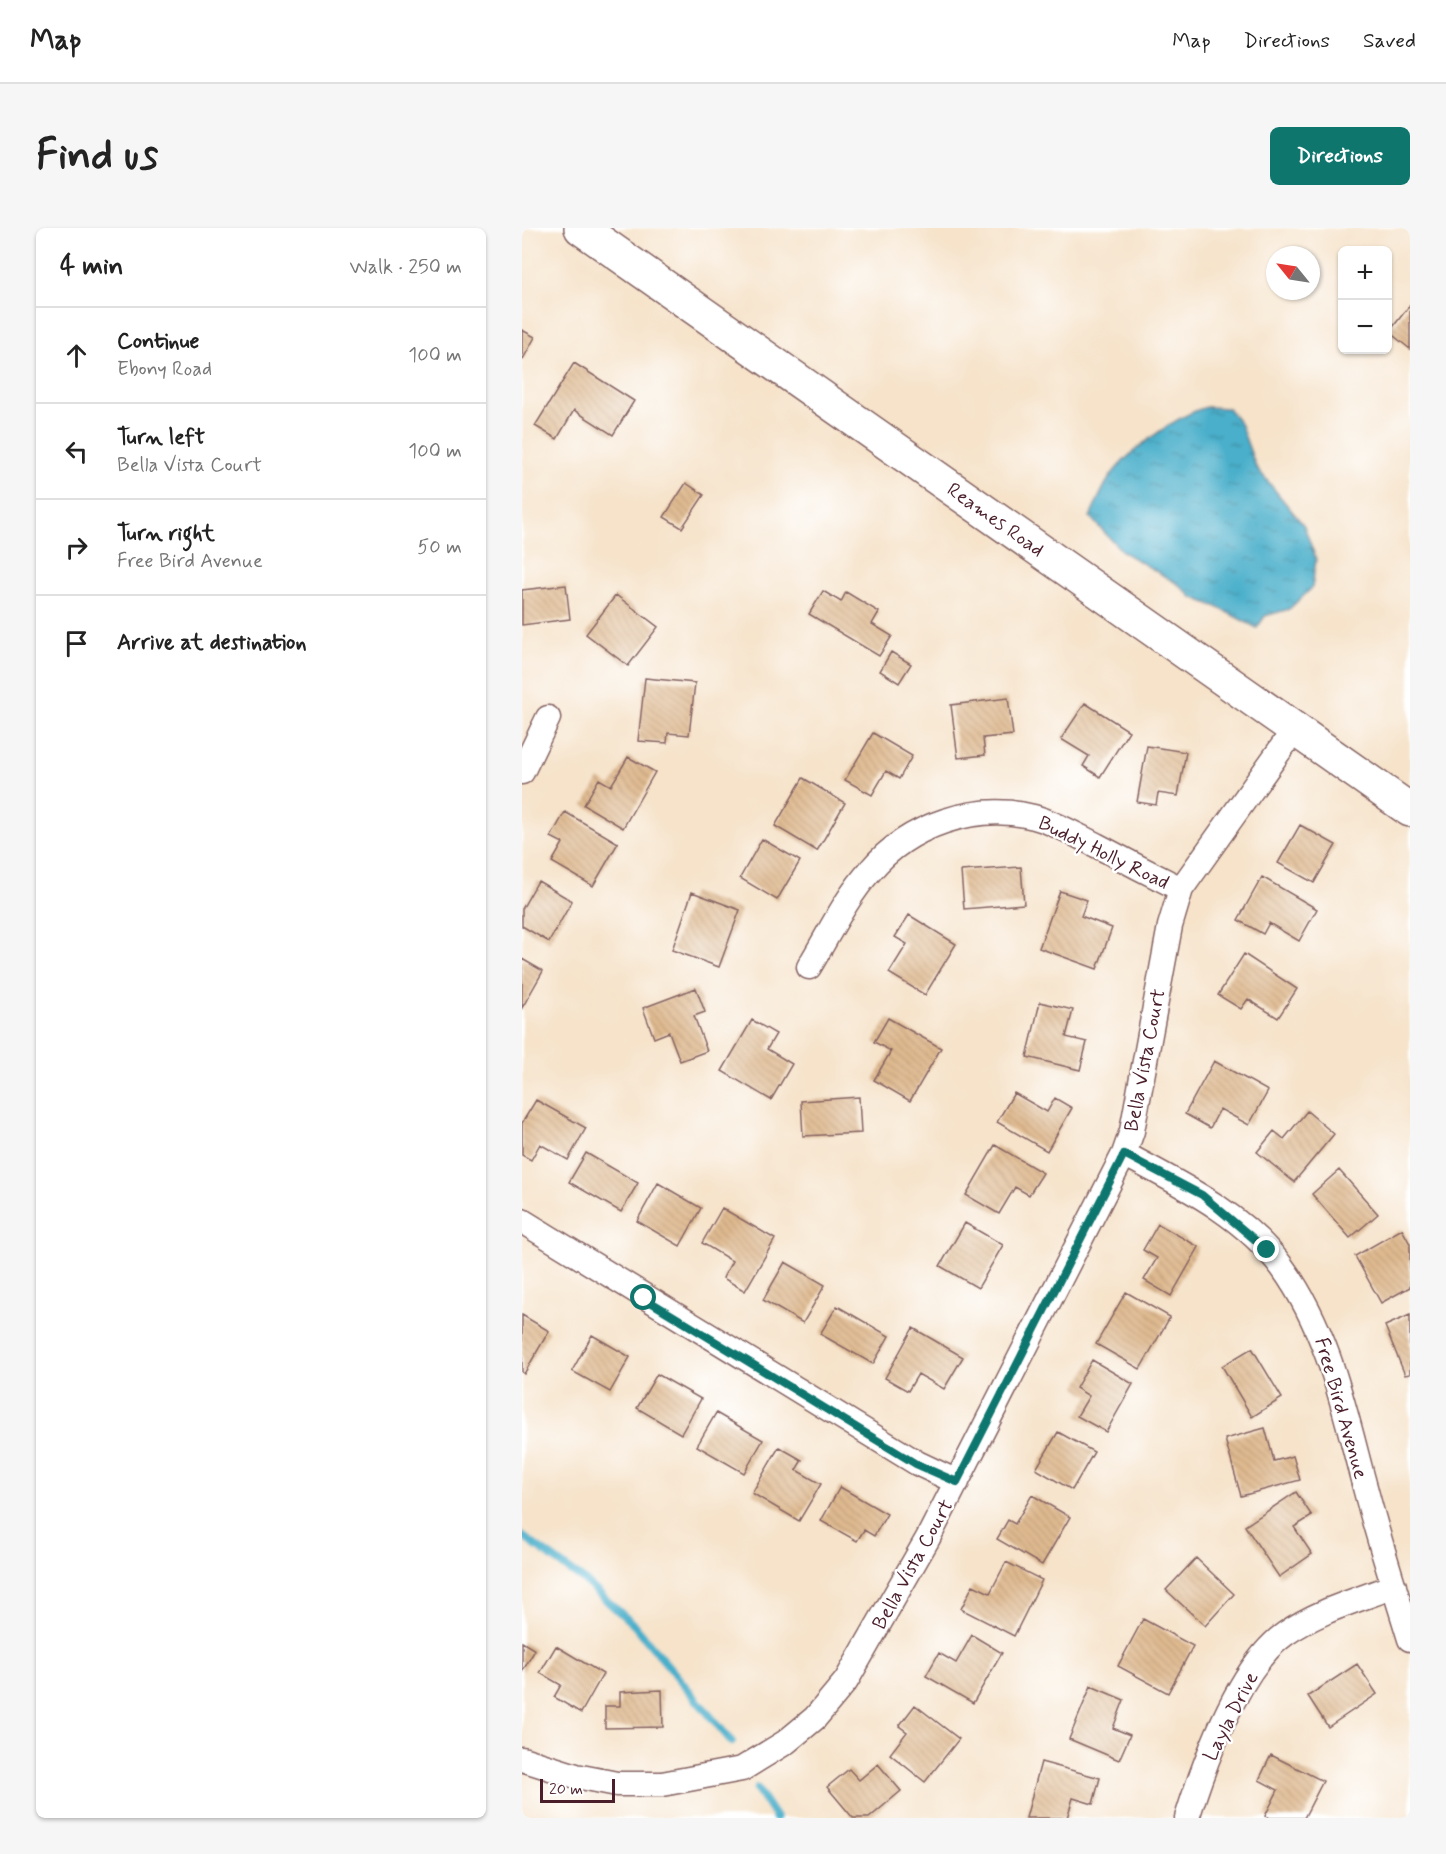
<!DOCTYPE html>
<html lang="en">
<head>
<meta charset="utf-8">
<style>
  body { margin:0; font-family:Mynerve,sans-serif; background:#f6f6f6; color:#222 }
  .controls { position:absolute; right:18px; top:18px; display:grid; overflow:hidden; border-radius:9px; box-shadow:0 2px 4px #0004 }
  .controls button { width:54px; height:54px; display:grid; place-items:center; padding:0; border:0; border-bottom:2px solid #e0e0e0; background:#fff; color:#222; font:30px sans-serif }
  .compass { position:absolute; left:744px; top:18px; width:54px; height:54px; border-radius:50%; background:#fff; box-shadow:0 2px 4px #0004; rotate:300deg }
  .scale { position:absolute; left:18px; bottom:15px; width:75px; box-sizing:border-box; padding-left:6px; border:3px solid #4a1f2b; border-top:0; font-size:16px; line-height:21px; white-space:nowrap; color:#4a1f2b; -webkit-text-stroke:4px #fff; paint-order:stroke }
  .stop { position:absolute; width:18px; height:18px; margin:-14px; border:4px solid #0f766e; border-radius:50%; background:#fff }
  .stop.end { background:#0f766e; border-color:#fff; box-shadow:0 2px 6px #0008 }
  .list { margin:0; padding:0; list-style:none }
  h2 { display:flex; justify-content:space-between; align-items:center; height:78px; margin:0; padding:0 24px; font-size:26px }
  h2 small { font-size:20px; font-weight:400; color:#767676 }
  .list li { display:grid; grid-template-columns:39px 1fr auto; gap:18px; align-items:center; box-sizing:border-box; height:96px; padding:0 24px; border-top:2px solid #e0e0e0 }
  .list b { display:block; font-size:22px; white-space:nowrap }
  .list p { margin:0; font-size:20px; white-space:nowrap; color:#767676 }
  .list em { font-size:20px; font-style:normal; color:#767676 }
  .icon { flex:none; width:33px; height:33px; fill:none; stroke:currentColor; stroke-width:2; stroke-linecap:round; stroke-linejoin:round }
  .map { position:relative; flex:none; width:888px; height:1590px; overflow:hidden; border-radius:9px }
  header { display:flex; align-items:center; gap:36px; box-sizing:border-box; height:84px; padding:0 30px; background:#fff; border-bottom:2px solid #e0e0e0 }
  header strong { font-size:28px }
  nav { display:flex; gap:33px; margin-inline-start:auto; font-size:21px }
  .intro { display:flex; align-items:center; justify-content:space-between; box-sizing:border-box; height:144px; padding:0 36px }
  h1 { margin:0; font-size:42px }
  .button { padding:15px 27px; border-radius:9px; background:#0f766e; color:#fff; font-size:21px; font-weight:700 }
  main { display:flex; gap:36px; padding:0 36px }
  aside { flex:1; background:#fff; border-radius:9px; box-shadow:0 2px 4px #0004 }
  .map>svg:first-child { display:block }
</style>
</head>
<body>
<header>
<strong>Map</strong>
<nav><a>Map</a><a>Directions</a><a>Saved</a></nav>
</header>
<div class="intro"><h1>Find us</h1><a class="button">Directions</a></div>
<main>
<aside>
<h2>4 min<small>Walk · 250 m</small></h2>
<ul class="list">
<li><svg class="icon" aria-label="ahead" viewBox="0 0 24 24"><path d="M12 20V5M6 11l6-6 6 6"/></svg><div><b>Continue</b><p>Ebony Road</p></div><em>100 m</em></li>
<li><svg class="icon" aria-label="left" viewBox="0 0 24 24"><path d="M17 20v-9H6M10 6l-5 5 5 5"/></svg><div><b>Turn left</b><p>Bella Vista Court</p></div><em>100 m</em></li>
<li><svg class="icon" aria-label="right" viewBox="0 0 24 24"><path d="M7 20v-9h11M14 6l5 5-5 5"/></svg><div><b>Turn right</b><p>Free Bird Avenue</p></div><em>50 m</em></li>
<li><svg class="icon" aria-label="arrive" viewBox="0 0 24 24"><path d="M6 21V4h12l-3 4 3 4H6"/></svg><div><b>Arrive at destination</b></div></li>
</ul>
</aside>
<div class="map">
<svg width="888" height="1590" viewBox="0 0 888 1590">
  <defs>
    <pattern id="water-ripples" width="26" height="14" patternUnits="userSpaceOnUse" patternTransform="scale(1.5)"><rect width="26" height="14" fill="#4aafca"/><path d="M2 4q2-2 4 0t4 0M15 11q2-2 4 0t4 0" fill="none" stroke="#408ea4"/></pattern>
    <pattern id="building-back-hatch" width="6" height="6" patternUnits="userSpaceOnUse" patternTransform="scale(1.5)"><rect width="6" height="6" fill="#dfba90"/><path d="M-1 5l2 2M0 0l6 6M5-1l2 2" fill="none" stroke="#c19f7c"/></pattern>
  </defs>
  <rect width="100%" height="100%" fill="#fff"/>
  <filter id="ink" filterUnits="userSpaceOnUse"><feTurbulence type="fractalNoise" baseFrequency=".0167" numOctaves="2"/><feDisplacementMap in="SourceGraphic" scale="12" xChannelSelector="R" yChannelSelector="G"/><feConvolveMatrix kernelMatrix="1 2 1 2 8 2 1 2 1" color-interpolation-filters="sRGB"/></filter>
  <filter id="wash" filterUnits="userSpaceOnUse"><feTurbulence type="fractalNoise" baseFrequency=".008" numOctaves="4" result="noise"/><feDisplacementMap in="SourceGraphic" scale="24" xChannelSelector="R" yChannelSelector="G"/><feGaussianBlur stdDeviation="1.35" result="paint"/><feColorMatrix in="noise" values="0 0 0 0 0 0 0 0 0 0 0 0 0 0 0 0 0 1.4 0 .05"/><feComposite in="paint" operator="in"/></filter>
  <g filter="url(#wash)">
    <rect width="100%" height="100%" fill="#f6e3ca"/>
    <path fill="url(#water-ripples)" stroke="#4a677a" stroke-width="1.5" d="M685 179 706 180 718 195 734 239 782 298 794 331 790 360 767 381 743 388 735 400 695 379 670 369 656 356 601 324 568 289C574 277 578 265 585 254 600 227 655 187 685 179Z"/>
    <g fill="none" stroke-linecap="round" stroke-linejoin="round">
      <path stroke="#4aafca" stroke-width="8" d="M0 1308 64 1354 112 1397 210 1514
        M235 1561 254 1590"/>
    </g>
    <g id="blocks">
      <path fill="url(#building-back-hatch)" d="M888 77V121L867 104Z
        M0 102 13 109 0 133Z
        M52 135 112 173 91 207 52 182 35 211 13 198Z
        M164 255 182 267 160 300 142 289Z
        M44 357 48 391 0 397V362Z
        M301 363 319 374 324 364 357 384 350 396 370 408 357 428 287 386Z
        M94 367 136 399 106 438 64 406Z
        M369 424 389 436 377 455 358 443Z
        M123 450 173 455 167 507 146 505 145 515 116 513Z
        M486 470 491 507 461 510 463 527 436 530 429 477Z
        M563 475 607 503 578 549 561 538 567 528 539 511Z
        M351 505 390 528 377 551 364 543 350 567 323 552Z
        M625 518 664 524 656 568 636 565 634 577 615 574Z
        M106 529 133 544 101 600 62 577 77 551 89 558Z
        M281 550 323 575 295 623 253 598Z
        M43 584 96 615 71 658 30 634 41 615 29 609Z
        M778 597 814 617 792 655 756 635Z
        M240 611 278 633 255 672 218 650Z
        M499 639 502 676 442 681 439 643Z
        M740 649 795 681 777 713 747 695 741 706 716 692Z
        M16 653 50 673 27 714 0 698V681Z
        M538 663 565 672 559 688 590 700 575 741 517 720Z
        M170 664 218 682 197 739 150 722Z
        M387 687 434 716 403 767 367 745 385 716 373 709Z
        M722 726 775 761 756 790 726 771 719 781 696 767Z
        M0 731 21 743 0 780Z
        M174 760 183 784 172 788 185 823 158 833 147 804 132 810 121 780Z
        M518 774 551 782 544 809 565 814 558 842 505 829Z
        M366 790 419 820 388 873 352 852 369 823 352 814Z
        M230 792 254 806 245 821 270 836 249 872 200 843Z
        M692 833 746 863 727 897 698 881 688 900 663 886Z
        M492 865 525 884 533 870 550 880 525 923 475 894Z
        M337 869 339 905 281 908 279 873Z
        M14 872 64 900 46 932 18 916 9 932 0 927V895Z
        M785 883 812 906 772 954 735 924 752 903 762 911Z
        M473 917 521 945 507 967 493 959 477 986 444 967Z
        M64 925 116 955 99 984 47 954Z
        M817 942 856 986 828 1010 790 966Z
        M136 955 179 980 158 1018 115 993Z
        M200 980 253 1011 223 1063 201 1050 210 1033 180 1015Z
        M443 995 481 1017 456 1060 418 1038Z
        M636 996 677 1019 649 1068 622 1052 635 1030 621 1022Z
        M880 1001 888 1016V1059L859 1075 833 1028Z
        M263 1034 303 1057 281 1095 241 1072Z
        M604 1064 648 1089 618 1141 574 1116Z
        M315 1078 367 1108 351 1136 298 1106Z
        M0 1087 27 1103 2 1146 0 1144Z
        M888 1087V1146L883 1147 863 1098Z
        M391 1100 441 1129 422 1161 396 1146 386 1163 363 1150Z
        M70 1107 108 1129 88 1164 50 1143Z
        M730 1120 760 1170 730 1189 700 1138Z
        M570 1132 611 1156 584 1204 555 1188 567 1168 554 1160Z
        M135 1146 179 1171 159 1206 115 1180Z
        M194 1185 241 1212 222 1245 175 1218Z
        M743 1200 752 1233 771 1228 778 1252 719 1268 703 1211Z
        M536 1204 572 1224 550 1262 514 1241Z
        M257 1219 280 1232 274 1242 299 1256 277 1293 230 1265Z
        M318 1259 365 1286 352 1308 342 1302 335 1313 299 1293Z
        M774 1264 790 1288 772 1299 790 1326 757 1349 723 1298Z
        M510 1267 548 1289 520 1337 475 1311 486 1292 493 1296Z
        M674 1330 712 1366 683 1398 644 1362Z
        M484 1334 520 1352 492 1408 439 1381 451 1357 468 1365Z
        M621 1391 671 1418 646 1465 596 1438Z
        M450 1407 480 1425 451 1475 404 1448 417 1425 434 1435Z
        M0 1414 13 1422 0 1444Z
        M34 1418 81 1446 59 1485 32 1469 39 1457 18 1445Z
        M835 1436 855 1466 806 1499 786 1468Z
        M569 1458 602 1472 591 1500 608 1507 597 1532 547 1511Z
        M140 1462 141 1499 83 1500V1478H98V1464Z
        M393 1477 437 1511 403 1554 368 1526 385 1504 377 1498Z
        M749 1527 801 1553 782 1590H748L743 1588 756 1562 737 1552Z
        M519 1534 578 1550 571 1576 551 1570 545 1590H504Z
        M356 1536 379 1563 347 1590H331L305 1559 327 1541 337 1552Z"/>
    </g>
  </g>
  <g filter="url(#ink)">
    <use href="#blocks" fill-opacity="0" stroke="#866463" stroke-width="1.5"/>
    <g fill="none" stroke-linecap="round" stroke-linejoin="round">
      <g stroke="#866463" stroke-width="27">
        <path id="minor" d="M0 544 26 490
          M287 739C306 708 323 671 348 643 386 597 454 574 512 589 534 595 554 607 574 617 602 632 631 647 659 661
          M602 926C658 956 721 986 760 1039 808 1105 823 1186 844 1263 857 1313 873 1362 888 1411
          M0 993 395 1235 435 1254
          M0 1531 54 1548 95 1556H140L220 1541 264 1514 293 1490 324 1453 406 1310 602 926 610 903 648 698 659 661 773 501
          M665 1590C682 1536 716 1439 763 1406 795 1383 836 1372 872 1358"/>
      </g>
      <g stroke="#866463" stroke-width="36">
        <path id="secondary" d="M59 0 888 582"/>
      </g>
      <use href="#minor" stroke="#fff" stroke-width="24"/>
      <use href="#secondary" stroke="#fff" stroke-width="33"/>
    </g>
  </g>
  <g fill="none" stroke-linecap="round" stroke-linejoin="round" filter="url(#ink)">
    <path stroke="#0f766e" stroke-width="8" d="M122 1070 394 1236 435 1254 602 926 680 967 745 1022"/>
  </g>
  <g text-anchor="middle" stroke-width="5" stroke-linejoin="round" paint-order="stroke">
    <g font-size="20" fill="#4a1f2b" stroke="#fff">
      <text transform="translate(474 291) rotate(35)" y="7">Reames Road</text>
      <text transform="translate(582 624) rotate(26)" y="7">Buddy Holly Road</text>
      <text transform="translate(622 832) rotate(-79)" y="7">Bella Vista Court</text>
      <text transform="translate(820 1180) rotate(74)" y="7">Free Bird Avenue</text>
      <text transform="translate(390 1336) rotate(-61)" y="7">Bella Vista Court</text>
      <text transform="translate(708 1488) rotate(-63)" y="7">Layla Drive</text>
    </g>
  </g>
</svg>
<div class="controls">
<button>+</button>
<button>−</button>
</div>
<svg class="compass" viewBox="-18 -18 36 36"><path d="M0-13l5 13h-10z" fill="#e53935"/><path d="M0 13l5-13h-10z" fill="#767676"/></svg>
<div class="scale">20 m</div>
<div class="stop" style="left:122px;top:1070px"></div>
<div class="stop end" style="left:745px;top:1022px"></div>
</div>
</main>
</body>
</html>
